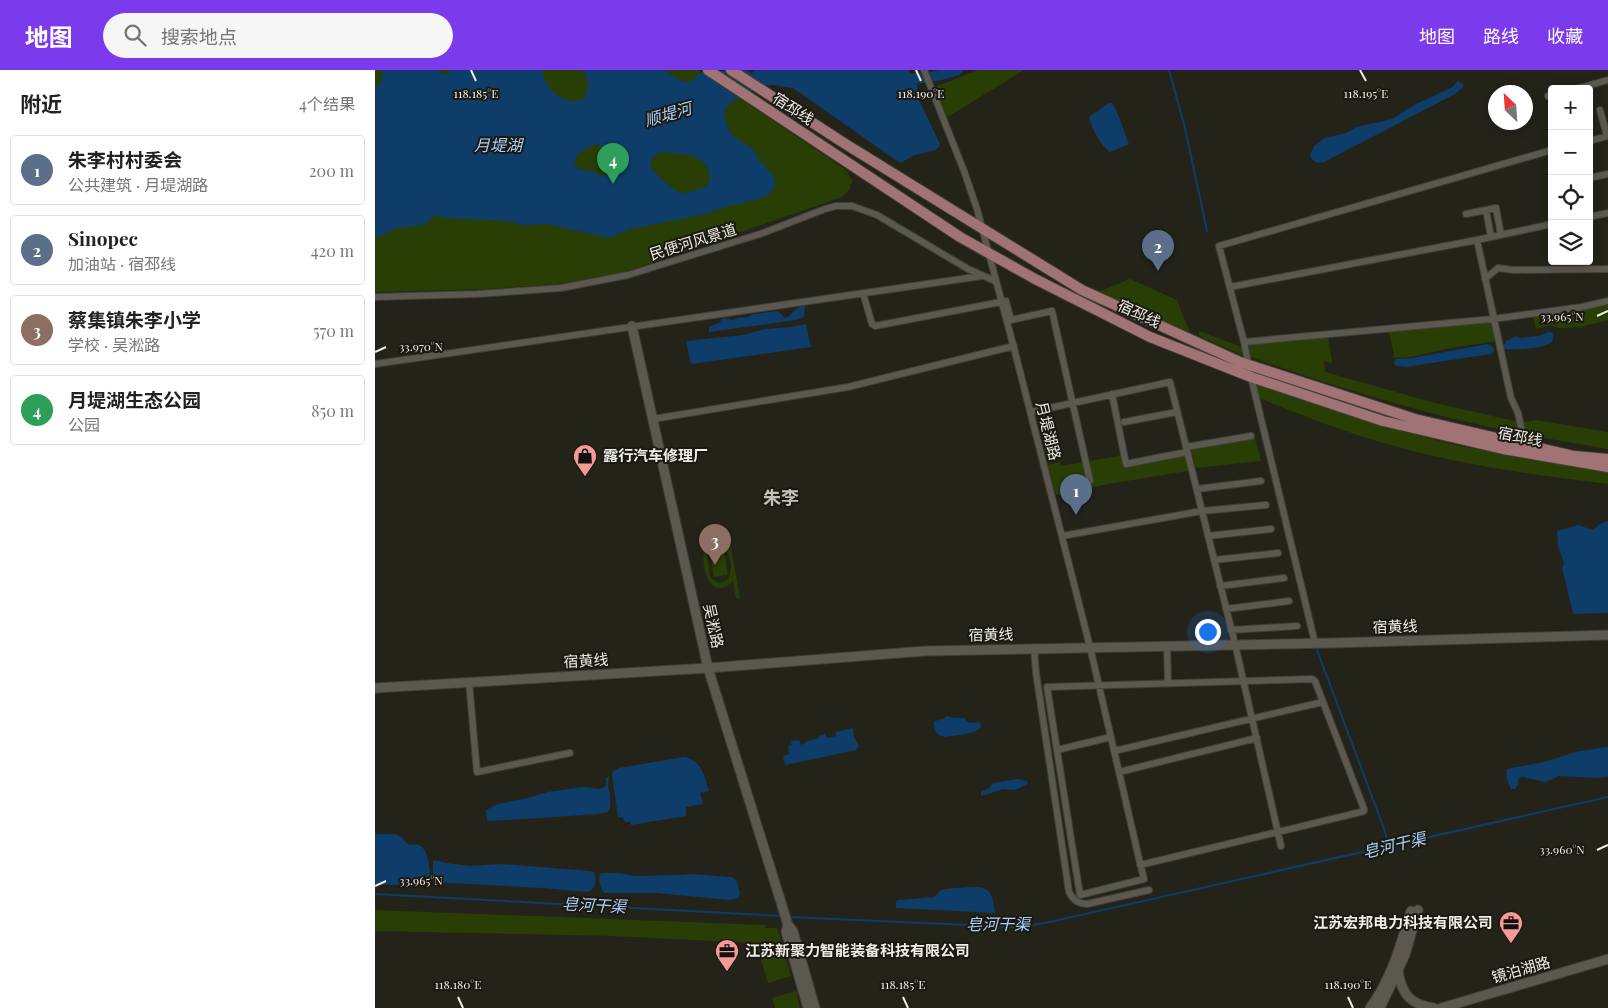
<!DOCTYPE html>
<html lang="zh">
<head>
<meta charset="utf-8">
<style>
  body { margin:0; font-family:"Playfair Display","Noto Sans SC",serif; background:#f6f6f6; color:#222 }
  .controls { position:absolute; right:15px; top:15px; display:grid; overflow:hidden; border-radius:5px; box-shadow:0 2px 12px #0003 }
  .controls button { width:45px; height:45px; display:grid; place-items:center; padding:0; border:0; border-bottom:1px solid #e0e0e0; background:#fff; color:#222; font:25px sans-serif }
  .compass { position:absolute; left:1113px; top:15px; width:45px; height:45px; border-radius:50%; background:#fff; box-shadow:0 2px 12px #0003; rotate:335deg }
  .you { position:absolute; left:832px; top:561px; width:18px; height:18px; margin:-12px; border:4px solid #fff; border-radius:50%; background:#1a73e8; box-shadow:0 0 0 8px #1a73e833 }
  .badge { display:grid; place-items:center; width:32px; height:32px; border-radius:50%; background:#7c3aed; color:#fff; font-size:16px; font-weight:700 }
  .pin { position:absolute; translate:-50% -41px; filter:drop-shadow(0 1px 2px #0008) }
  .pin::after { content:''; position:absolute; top:26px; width:18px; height:15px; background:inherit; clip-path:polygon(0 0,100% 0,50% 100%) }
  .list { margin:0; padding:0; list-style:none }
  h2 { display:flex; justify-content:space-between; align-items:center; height:65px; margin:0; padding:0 20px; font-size:21px }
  h2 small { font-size:16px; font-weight:400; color:#767676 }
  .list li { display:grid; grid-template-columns:32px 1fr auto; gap:15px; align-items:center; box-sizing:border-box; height:70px; margin:0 10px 10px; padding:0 10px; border:1px solid #e0e0e0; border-radius:5px }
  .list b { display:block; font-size:19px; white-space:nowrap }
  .list p { margin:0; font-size:16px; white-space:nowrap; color:#767676 }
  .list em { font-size:16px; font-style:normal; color:#767676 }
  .icon { flex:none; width:28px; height:28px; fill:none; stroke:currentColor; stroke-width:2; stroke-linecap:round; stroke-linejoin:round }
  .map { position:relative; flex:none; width:1233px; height:938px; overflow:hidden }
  header { display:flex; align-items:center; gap:30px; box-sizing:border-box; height:70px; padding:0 25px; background:#7c3aed; color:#fff }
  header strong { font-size:24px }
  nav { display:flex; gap:28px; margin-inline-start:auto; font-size:18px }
  .search { width:350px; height:45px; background:#f6f6f6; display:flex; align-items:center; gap:12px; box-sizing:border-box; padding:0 18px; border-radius:28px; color:#767676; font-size:19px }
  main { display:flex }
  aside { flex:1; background:#fff }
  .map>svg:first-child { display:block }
</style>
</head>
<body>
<header>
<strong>地图</strong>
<div class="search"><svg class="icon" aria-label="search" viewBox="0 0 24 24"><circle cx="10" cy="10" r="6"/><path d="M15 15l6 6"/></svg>搜索地点</div>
<nav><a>地图</a><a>路线</a><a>收藏</a></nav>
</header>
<main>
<aside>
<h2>附近<small>4个结果</small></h2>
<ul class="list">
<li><span class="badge" style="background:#5c6f8a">1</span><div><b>朱李村村委会</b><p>公共建筑 · 月堤湖路</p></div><em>200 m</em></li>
<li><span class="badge" style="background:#5c6f8a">2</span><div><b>Sinopec</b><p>加油站 · 宿邳线</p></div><em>420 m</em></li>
<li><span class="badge" style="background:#8d6e63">3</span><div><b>蔡集镇朱李小学</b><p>学校 · 吴淞路</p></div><em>570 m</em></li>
<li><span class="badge" style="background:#2e9e5b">4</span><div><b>月堤湖生态公园</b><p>公园</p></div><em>850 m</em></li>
</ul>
</aside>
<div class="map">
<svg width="1233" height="938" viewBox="0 0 1233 938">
  <rect width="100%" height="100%" fill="#24231a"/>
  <path fill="#293e04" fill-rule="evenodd" d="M0 0H323L471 100 477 110 475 119 467 127 251 202 182 214 113 219 0 222Z
    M603 0H649L571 48 560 17Z
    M755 209 802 230 815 263 723 222Z
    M1233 233V250L1205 257 1184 258 1176 255 1161 259 1158 245Z
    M1117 250 1122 271 1075 278 1036 287 1018 288 1019 284 1013 259Z
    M824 261 864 276 867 278 868 285 828 268 824 265Z
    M953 265 957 293 949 291 950 302 1060 333 1144 352 1146 364C1054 345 965 319 876 287L873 273Z
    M881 314 920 328 996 353 1080 375 1233 402V414C1157 405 1079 394 1005 372 964 360 924 344 884 328Z
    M1161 350 1233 362V379L1152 365 1149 352Z
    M880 368 886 391 821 398 816 379Z
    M748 385 750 396 810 385 813 401 733 414 681 425 673 395 685 392 686 396Z
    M351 466H354L365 528H361L358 511C342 527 332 513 329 496 327 479 330 465 351 472ZM344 475C356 480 359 501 352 510L344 513 337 509 335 506 332 485 336 477Z
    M349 481 353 505 339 507 335 483Z
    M0 840 390 855V858H400L403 860 416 906 393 913 381 873 237 866 0 861Z
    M421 921 425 938H400L397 928Z"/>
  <path fill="#0e3d69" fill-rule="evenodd" d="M7 0H61L72 5 75 0H167C172 20 180 27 200 32L210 28C213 17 215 10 207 0H288L307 11 312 12 318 10 322 5 328 2 371 0 376 3 382 0H533L542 15 544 30 565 74 564 77 560 80 540 85 525 93 418 18 398 15 388 16 357 31 350 39 349 46 355 62 359 67 378 79 385 91 398 105 400 113 399 118 393 125 384 129 347 138 331 144 256 159 234 168 173 154 148 155 132 151 72 148 61 145 51 153 44 156 21 158 8 165 0 167V18L7 10ZM222 73 236 92 237 98 232 105 227 107 220 102 203 99 199 91 204 83ZM285 82 317 85 328 92 333 99 335 107 334 113 329 117 322 120 309 123 302 122 280 103 276 98V90Z
    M1083 11 1089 15 1087 18 1080 24 949 92C942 94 939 92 935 86L939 76 950 68 971 63 982 57 1017 49 1041 34 1076 18Z
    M734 33H737C742 38 750 65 754 74L735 82C726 76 716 57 714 47Z
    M428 235 430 237 429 247 421 250 334 262V257L346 252 345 250 349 248 357 250 366 247 371 248 379 244 403 241 410 248C418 245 420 238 428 235Z
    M431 254 436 277 316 294 311 271 368 265 390 259 416 257Z
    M1174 262 1178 263C1178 266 1179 267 1177 271 1172 279 1139 280 1129 279L1128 277 1131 271 1142 266 1144 268 1163 266Z
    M1113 274 1119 279V282L1116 284 1031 297 1022 296 1019 294 1020 289 1037 288Z
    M1233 451V543L1199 544C1193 529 1192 513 1187 499L1189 493 1183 476 1182 461 1203 455 1218 460 1225 454Z
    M571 646 578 648H589L594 653 605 652 606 657C599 665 580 665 570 667 560 665 559 660 559 651L569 649Z
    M478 658 479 667 484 676 481 680 410 695 408 686 414 684 413 676 417 675 416 671 424 670 426 675 433 671 444 668V666L450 664 451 668 461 666V662Z
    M1233 677V707L1221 708 1184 706 1170 712 1148 707 1144 708 1143 714 1140 719H1136C1133 713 1130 706 1132 699L1173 691 1200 682Z
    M309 687C327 691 329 705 334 721L325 723 328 734 311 737V746L256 755 255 752H250L248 748 243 747 237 705 238 702 244 698Z
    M234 706 233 717 235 723V738L232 742 224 744 116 751 112 750 111 740 123 734 157 727 172 722 209 717 224 719 231 716V708Z
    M642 709 652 711 653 714 640 720 628 719 606 726V722L614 718 618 713Z
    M0 764H20L27 767C35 781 38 770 47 777 53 782 57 805 54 812 53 815 51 815 48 816L0 814Z
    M61 790 71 793 96 796 126 794 215 801 219 802C222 809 221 820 212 822L167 818 58 812V791Z
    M229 803H243L260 806 305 805 317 804 352 807H357L362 811 365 824 363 828 355 830 282 823H229C225 817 223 811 225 804Z
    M578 818C604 818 617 809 620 843L521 838V832L523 830 559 827 566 820Z"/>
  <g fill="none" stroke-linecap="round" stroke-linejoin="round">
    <path stroke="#0e3d69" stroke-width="2" d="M794 0 810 58 832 161
      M942 580 1008 756 1014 776
      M0 824 407 846
      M414 847 638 857 670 853 1233 727"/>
    <path stroke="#0e3d69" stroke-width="10" d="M526 9C546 9 564 7 583 0"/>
    <g stroke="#3f3e37" stroke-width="8">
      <path id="street" d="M549 0 589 101 602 139 639 278 715 577C731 647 748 718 764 789L769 809 705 825 672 617C760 615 848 612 937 609L940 611 989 739V741L986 742 765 795
        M1201 19 1233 10
        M1173 26 1177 25
        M1225 40 1232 66
        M1214 71 1233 66
        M1214 108 1233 104
        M1111 140 1116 167
        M1091 144 1121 138 1126 165
        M1214 147 1233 143
        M1102 170 1136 328 1143 343 1150 375
        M1110 209 1123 198 1139 200 1233 199
        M855 217 1102 170 1177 154
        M488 223 497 254 500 256 631 231 636 250 677 241 715 411
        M0 227 102 224 186 218 253 205 388 163 450 139 461 136H477L502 145 593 199 620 211
        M869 272 1118 249 1207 237 1233 231
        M0 294 607 206
        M737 324 751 394 812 382
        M656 342 795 312 860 574 906 776
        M278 349 473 317 639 276
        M749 352 802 342
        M811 377 876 366
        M822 419 886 411
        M687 466 827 441 891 435
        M833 466 896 459
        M839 490 903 483
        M845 516 909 508
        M851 539 914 531
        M856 560 922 556
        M940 573 876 307 869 272 844 176 1177 80
        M792 575 793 613
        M659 578 661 603 694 822C699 831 702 833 712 834L774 820
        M94 612 102 702 195 683
        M682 680 736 667
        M739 681 948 632
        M744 702 882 668"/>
    </g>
    <g stroke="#3f3e37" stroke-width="11">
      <path id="secondary" d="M257 256 333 598 413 855 418 861 440 938
        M0 618 333 598 550 581 957 573 1233 565
        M413 855 411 862 433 938
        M1023 901C1027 925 1035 934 1059 938
        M995 938C1016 910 1026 874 1036 841
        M1005 938 1030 885 1043 840
        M1066 938 1233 889"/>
    </g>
    <g stroke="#3f3e37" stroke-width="12">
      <path id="primary" d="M333 0 585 167 660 209 775 267 876 307 1008 351 1128 379 1233 397
        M356 0 472 75 707 220 865 292 1040 349 1199 386 1233 389"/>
    </g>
    <use href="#street" stroke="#5a584f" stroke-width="6"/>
    <use href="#secondary" stroke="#5a584f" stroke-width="9"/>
    <use href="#primary" stroke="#a17375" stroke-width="10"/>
  </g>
  <path fill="none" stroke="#eeede7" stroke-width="2" d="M96 0 101 11M541 0 546 11M985 0 991 11M1222 246 1233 241M0 282 11 277M1222 780 1233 775M0 816 11 811M83 927 88 938M528 927 533 938M973 927 978 938"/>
  <defs>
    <g id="shop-pin" transform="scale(1.25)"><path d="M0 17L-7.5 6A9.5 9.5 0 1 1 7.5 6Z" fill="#f59b97" stroke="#1b1911"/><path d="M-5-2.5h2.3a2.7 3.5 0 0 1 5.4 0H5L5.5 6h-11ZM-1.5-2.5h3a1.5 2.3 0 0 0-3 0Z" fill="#111"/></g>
    <g id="office-pin" transform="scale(1.25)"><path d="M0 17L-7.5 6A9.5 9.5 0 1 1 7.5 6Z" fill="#f59b97" stroke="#1b1911"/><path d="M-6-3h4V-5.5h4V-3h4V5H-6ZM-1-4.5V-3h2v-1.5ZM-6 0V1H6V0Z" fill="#111"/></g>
  </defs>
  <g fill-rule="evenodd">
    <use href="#shop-pin" x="210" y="386"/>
    <use href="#office-pin" x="1136" y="853"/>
    <use href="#office-pin" x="352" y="881"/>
  </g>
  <g text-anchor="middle" stroke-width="4" stroke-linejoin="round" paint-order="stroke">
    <g font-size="15" fill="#eeede7" stroke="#1b1911">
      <text transform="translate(418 39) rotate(33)" y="5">宿邳线</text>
      <text transform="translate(318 172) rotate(-17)" y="5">民便河风景道</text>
      <text transform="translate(764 244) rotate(25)" y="5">宿邳线</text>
      <text transform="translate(673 361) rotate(76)" y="5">月堤湖路</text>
      <text transform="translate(1145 367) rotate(11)" y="5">宿邳线</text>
      <text transform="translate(338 556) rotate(78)" y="5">吴淞路</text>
      <text transform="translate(1020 557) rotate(-2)" y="5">宿黄线</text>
      <text transform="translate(616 565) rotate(-1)" y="5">宿黄线</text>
      <text transform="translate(211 591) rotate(-3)" y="5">宿黄线</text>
      <text transform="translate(1146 900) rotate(-16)" y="5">镜泊湖路</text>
    </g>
    <g font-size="15" font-weight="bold" fill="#eeede7" stroke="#1b1911" text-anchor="start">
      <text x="228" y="391">露行汽车修理厂</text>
      <text x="1118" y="858" text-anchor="end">江苏宏邦电力科技有限公司</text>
      <text x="370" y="886">江苏新聚力智能装备科技有限公司</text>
    </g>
    <g font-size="16" font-style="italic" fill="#aad1fb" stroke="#1b1911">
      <text transform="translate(293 44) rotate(-16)" y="6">顺堤河</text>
      <text x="123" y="81">月堤湖</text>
      <text transform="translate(1019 775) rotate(-13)" y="6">皂河干渠</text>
      <text transform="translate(219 835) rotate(3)" y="6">皂河干渠</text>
      <text x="623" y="860">皂河干渠</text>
    </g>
    <g font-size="18" font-weight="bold" fill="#c2c0b5" stroke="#1b1911">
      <text x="406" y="434">朱李</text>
    </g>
  </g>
  <g font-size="12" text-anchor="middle" fill="#eeede7" stroke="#1b1911" stroke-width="4" stroke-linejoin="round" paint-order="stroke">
    <text x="101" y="28">118.185°E</text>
    <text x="546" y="28">118.190°E</text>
    <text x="991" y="28">118.195°E</text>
    <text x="1187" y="251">33.965°N</text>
    <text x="46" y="281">33.970°N</text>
    <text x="1187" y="784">33.960°N</text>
    <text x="46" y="815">33.965°N</text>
    <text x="83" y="919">118.180°E</text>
    <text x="528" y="919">118.185°E</text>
    <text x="973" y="919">118.190°E</text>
  </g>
</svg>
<div class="controls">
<button>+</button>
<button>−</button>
<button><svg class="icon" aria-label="locate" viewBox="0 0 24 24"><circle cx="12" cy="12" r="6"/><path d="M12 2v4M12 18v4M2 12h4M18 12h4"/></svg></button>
<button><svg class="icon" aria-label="layers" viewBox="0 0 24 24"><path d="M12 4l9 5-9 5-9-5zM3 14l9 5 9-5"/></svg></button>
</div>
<svg class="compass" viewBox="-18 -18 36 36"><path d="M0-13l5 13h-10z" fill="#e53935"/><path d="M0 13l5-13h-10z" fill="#767676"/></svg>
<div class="you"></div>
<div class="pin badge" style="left:701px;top:445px;background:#5c6f8a">1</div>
<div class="pin badge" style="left:783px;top:201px;background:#5c6f8a">2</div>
<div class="pin badge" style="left:340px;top:495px;background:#8d6e63">3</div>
<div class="pin badge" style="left:238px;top:114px;background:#2e9e5b">4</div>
</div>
</main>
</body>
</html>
